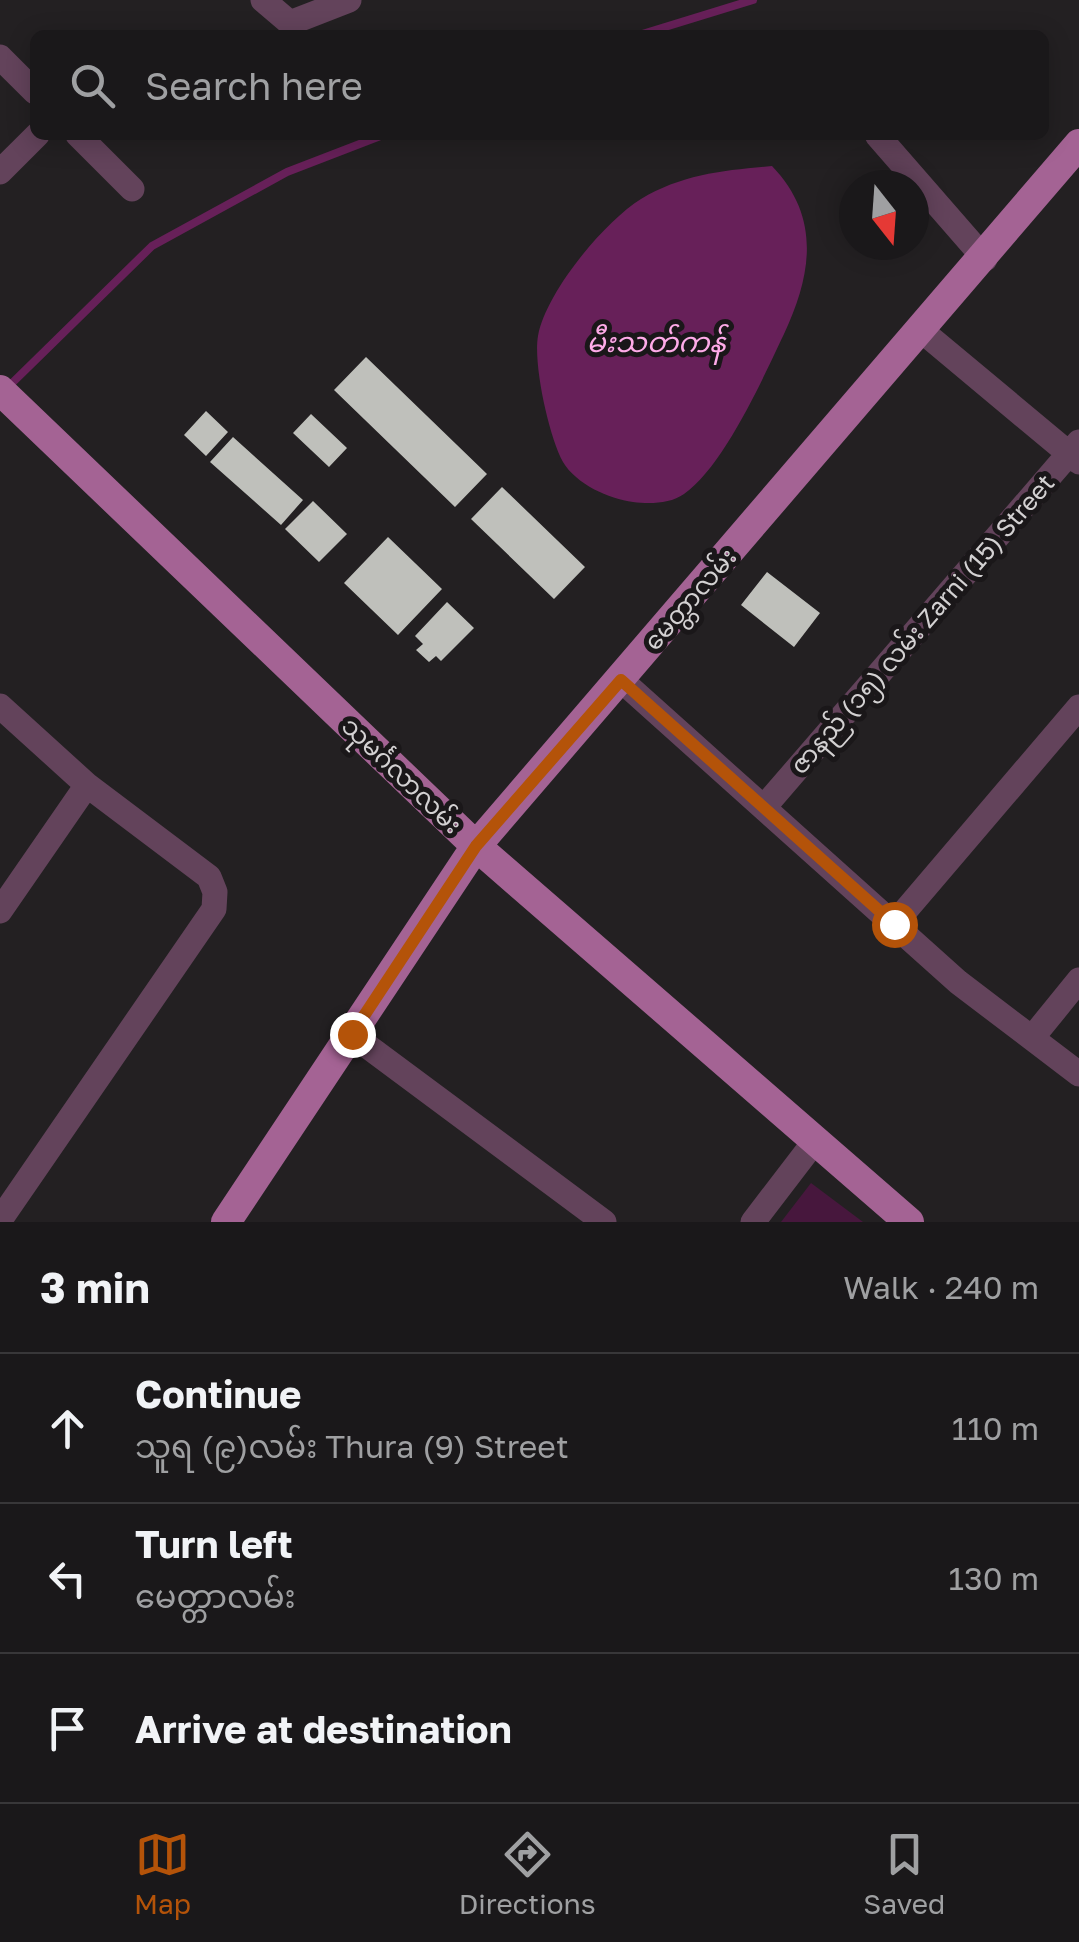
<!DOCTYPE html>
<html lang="en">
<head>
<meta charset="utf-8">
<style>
  body { margin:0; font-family:"Golos Text","Noto Sans Myanmar",sans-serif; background:#272527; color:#f1f3f6 }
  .compass { position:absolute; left:839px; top:170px; width:90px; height:90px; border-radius:50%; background:#1a181a; box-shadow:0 5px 25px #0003; rotate:163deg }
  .stop { position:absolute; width:30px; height:30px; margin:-22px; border:8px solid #b45309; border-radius:50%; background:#fff }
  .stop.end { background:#b45309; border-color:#fff; box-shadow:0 2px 10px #0008 }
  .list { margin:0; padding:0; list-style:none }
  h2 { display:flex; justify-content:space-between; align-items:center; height:130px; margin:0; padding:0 40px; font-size:42px }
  h2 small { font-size:32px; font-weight:400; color:#9fa0a2 }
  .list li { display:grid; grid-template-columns:65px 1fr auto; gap:30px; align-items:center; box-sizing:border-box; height:150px; padding:0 40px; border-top:2px solid #383739 }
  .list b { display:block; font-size:38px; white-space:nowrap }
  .list p { margin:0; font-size:32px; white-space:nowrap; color:#9fa0a2 }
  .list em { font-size:32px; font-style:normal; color:#9fa0a2 }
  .icon { flex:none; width:55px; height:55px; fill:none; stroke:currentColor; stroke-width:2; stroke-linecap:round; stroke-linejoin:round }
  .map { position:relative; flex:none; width:1079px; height:1222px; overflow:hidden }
  .search { position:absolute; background:#1a181a; box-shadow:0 5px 25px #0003; left:30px; right:30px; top:30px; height:110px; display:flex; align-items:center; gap:25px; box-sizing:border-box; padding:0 35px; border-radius:15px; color:#9fa0a2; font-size:38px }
  .sheet { height:580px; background:#1a181a }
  nav { display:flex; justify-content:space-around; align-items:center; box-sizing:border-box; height:140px; border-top:2px solid #383739; background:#1a181a; font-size:28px; color:#9fa0a2 }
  nav a { display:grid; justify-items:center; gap:5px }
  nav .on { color:#b45309 }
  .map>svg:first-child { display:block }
</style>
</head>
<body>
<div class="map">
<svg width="1079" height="1222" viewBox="0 0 1079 1222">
  <rect width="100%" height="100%" fill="#232022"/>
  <path fill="#47173d" d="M811 1183 863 1222H781Z"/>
  <path fill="#672059" d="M772 166C821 217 812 274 784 334 763 378 724 466 684 494 670 504 649 504 633 502 609 499 576 484 563 462 549 437 533 364 538 336 546 292 604 222 641 199 682 174 726 170 772 166Z"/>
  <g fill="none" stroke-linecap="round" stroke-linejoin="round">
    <path stroke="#672059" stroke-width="8" d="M639 35 753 0
      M6 389 152 246 287 172 383 135"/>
  </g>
  <path fill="#bfc0bb" d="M366 357 487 474 455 507 334 390Z
    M206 411 228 432 206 456 184 435Z
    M311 414 347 448 329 467 293 433Z
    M233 437 303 500 281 525 210 462Z
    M502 487 585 567 554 599 471 519Z
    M313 501 347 534 319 562 285 529Z
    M388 537 442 589 398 635 344 583Z
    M767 572 820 613 794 647 741 605Z
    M447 602 474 628 441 661 436 656 429 662 416 650 423 644 415 636Z"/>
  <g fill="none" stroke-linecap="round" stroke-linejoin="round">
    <path stroke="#63435b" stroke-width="25" d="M263 0 290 23 349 0
      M0 57 35 92
      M78 135 132 189
      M877 135 985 259
      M0 172 37 135
      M922 331 1079 462
      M621 680 958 982 1079 1074
      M0 706 87 785 209 877 215 892 214 909 0 1220
      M765 806 1079 442
      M0 911 87 785
      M894 924 1079 707
      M351 1034 604 1222
      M1032 1038 1079 980
      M753 1222 815 1141"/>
    <path stroke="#a46394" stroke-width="30" d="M0 390 476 846 909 1222
      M226 1222 476 846 1079 144"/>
  </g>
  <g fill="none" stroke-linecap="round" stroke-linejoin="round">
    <path stroke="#b45309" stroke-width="12" d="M352 1034 476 846 621 680 894 924"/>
  </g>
  <g text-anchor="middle" stroke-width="10" stroke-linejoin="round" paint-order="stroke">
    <g font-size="25" fill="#d3d1d2" stroke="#1a1719">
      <text transform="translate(690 599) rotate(-49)" y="9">မေတ္တာလမ်း</text>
      <text transform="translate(922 624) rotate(-49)" y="9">ဇာနည် (၁၅) လမ်း Zarni (15) Street</text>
      <text transform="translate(402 775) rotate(44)" y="9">သုမင်္ဂလာလမ်း</text>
    </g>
    <g font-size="28" font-style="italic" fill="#feabe8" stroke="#1a1719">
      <text x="656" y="352">မီးသတ်ကန်</text>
    </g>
  </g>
</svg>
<svg class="compass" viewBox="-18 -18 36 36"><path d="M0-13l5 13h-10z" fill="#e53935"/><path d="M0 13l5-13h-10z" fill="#9fa0a2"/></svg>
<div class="stop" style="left:894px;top:924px"></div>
<div class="stop end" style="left:352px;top:1034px"></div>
<div class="search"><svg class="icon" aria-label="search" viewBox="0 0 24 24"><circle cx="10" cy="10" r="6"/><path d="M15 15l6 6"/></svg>Search here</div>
</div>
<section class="sheet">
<h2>3 min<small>Walk · 240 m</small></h2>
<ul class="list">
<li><svg class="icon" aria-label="ahead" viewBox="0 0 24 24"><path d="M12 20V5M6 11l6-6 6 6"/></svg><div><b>Continue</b><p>သူရ (၉)လမ်း Thura (9) Street</p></div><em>110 m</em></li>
<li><svg class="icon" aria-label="left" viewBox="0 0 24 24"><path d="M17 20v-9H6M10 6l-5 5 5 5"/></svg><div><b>Turn left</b><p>မေတ္တာလမ်း</p></div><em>130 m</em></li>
<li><svg class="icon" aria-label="arrive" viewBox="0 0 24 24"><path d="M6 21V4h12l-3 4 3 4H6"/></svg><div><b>Arrive at destination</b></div></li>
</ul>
</section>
<nav>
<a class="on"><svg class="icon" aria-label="map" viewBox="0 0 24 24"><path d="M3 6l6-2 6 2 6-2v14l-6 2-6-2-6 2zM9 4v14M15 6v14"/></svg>Map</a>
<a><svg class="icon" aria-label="directions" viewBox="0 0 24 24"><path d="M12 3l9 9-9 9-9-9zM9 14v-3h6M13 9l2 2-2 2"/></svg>Directions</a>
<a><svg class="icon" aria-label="saved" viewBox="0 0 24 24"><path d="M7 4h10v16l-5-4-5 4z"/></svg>Saved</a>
</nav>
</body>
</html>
